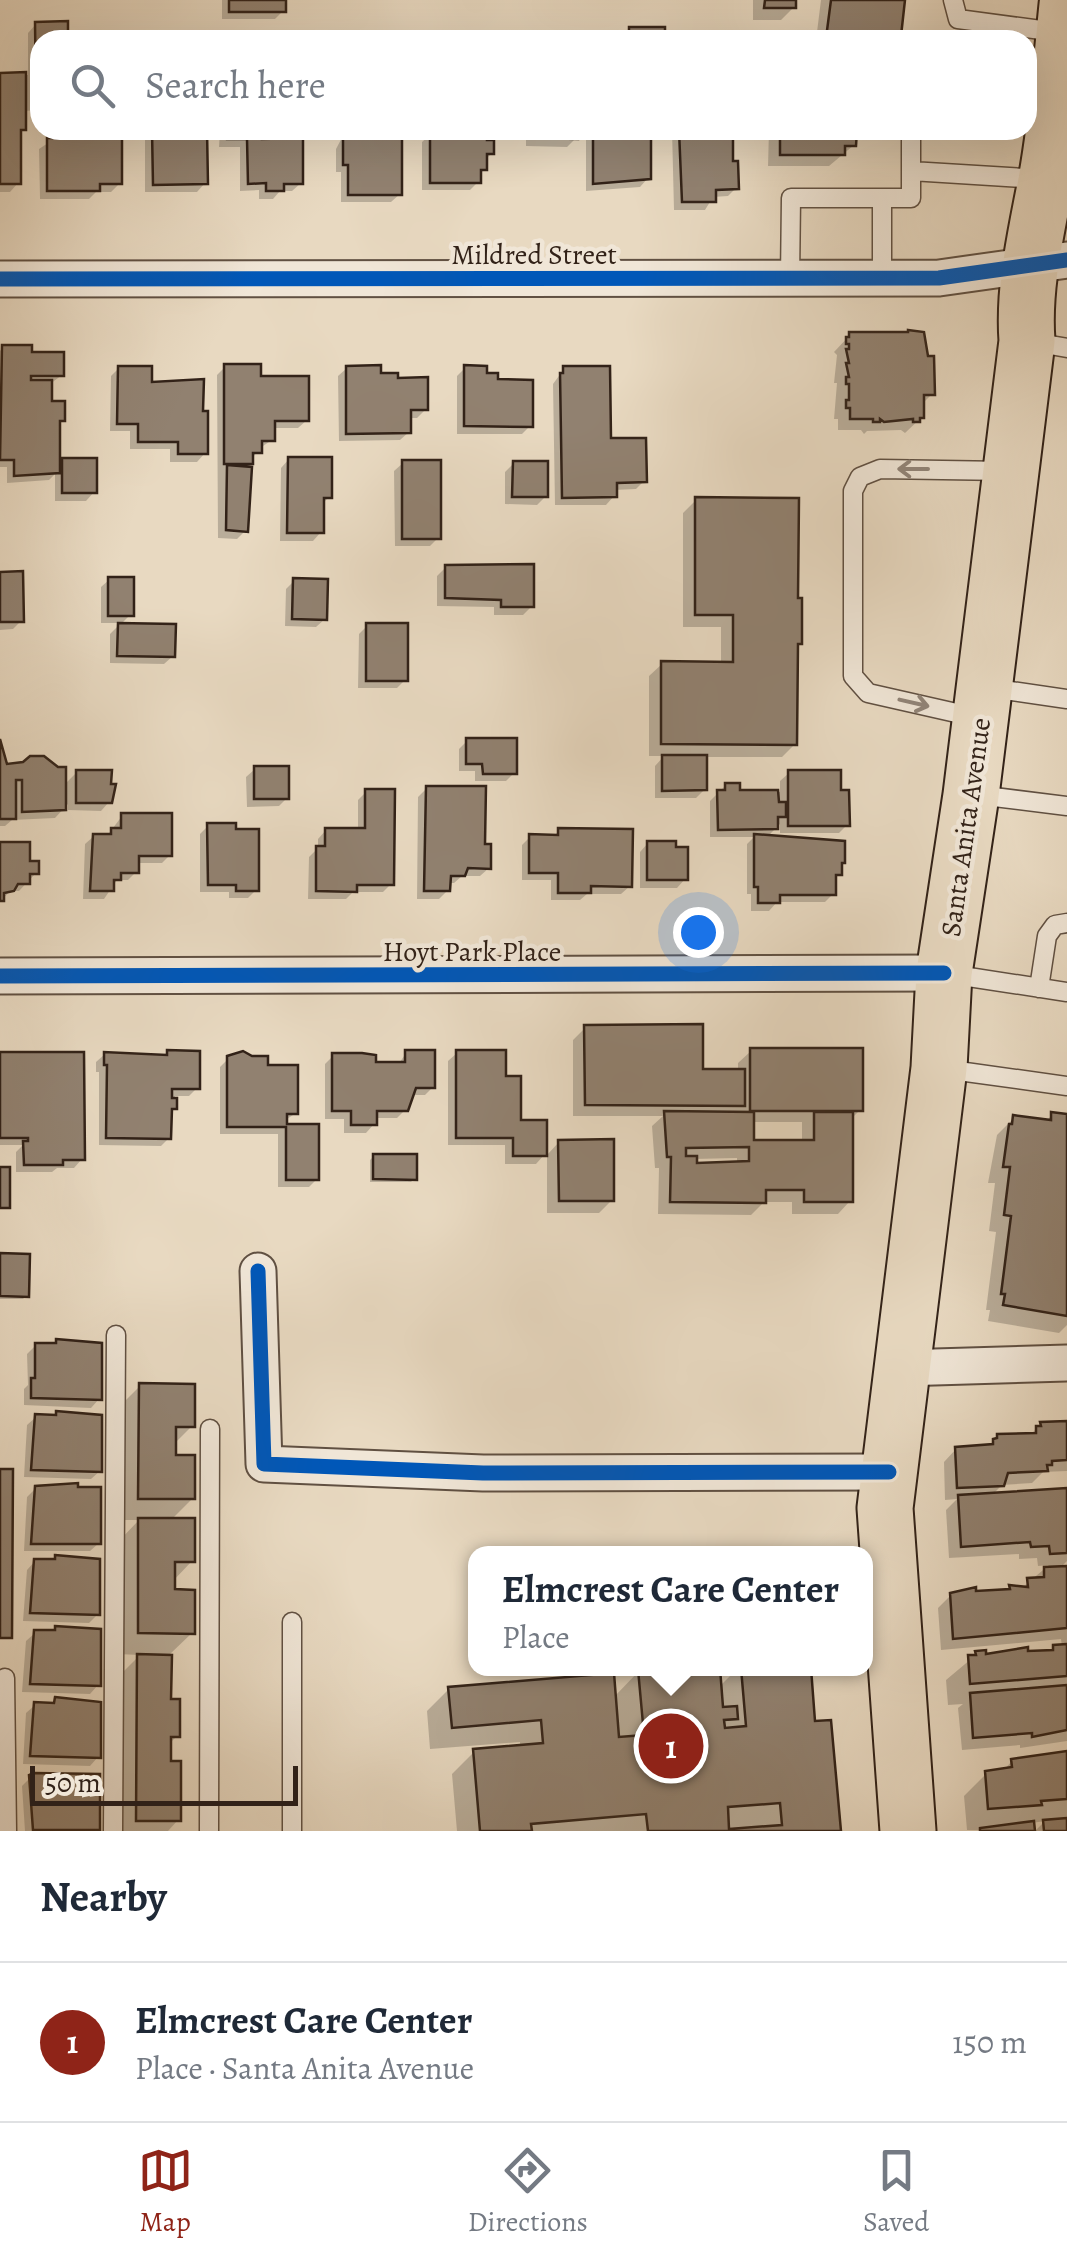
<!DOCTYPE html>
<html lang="en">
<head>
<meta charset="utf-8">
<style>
  body { margin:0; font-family:Alegreya,serif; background:#f2f2f3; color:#1f2937 }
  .scale { position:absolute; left:30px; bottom:25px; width:268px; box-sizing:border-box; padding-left:10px; border:5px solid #322218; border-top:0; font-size:28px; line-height:35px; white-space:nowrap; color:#322218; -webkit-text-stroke:8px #f0e6d7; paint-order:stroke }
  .you { position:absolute; left:698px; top:932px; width:35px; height:35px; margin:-25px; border:8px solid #fff; border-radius:50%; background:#1a73e8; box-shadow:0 0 0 15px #1a73e833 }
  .badge { display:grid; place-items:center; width:65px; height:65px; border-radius:50%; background:#8f2418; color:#fff; font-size:32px; font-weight:700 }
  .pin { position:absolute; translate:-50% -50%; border:5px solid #fff; box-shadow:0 2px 10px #0006 }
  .popup { position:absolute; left:468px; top:1546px; width:405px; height:130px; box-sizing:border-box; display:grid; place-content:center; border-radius:20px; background:#fff; filter:drop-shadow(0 2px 8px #0005); font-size:32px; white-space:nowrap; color:#747a83 }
  .popup b { font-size:38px; color:#1f2937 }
  .popup::after { content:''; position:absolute; left:50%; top:100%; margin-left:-20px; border:20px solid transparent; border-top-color:#fff }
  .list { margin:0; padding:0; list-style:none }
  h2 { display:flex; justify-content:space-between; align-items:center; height:130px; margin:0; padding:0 40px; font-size:42px }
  h2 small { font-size:32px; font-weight:400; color:#747a83 }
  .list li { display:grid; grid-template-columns:65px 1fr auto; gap:30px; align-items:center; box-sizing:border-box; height:160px; padding:0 40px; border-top:2px solid #e0e1e3 }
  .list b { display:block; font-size:38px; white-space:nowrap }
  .list p { margin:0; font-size:32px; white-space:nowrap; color:#747a83 }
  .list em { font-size:32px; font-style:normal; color:#747a83 }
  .icon { flex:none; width:55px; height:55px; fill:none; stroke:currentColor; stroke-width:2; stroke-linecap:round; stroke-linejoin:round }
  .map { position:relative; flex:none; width:1067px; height:1831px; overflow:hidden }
  .search { position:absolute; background:#fff; box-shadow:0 10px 40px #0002; left:30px; right:30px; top:30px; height:110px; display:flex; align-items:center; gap:25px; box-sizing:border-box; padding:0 35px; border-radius:30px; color:#747a83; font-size:38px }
  .sheet { height:290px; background:#fff }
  nav { display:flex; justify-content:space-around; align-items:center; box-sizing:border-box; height:140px; border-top:2px solid #e0e1e3; background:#fff; font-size:28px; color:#747a83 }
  nav a { display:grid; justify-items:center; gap:5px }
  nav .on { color:#8f2418 }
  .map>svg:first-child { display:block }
</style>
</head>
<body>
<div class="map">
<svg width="1067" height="1831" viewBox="0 0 1067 1831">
  <rect width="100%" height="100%" fill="#e8d9c1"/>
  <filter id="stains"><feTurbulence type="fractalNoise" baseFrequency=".002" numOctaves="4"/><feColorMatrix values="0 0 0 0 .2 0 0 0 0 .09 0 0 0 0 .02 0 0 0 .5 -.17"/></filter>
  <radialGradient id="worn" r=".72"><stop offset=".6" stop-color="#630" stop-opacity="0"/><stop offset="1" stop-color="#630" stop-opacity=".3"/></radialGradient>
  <path fill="#0003" fill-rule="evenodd" d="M222 0H283V11L275 19H222Z
    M753 0H794V7L781 20H753Z
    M821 0H903L899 35 894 40H816Z
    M36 24 65 40H40V110L23 111V129L18 134V183L10 192H0V75H28V33Z
    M51 130H119L120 183 111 192H96L89 199H40L39 149 51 141Z
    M145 130H205V183L197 192H145Z
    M220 130H259V141L301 183 292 191H280L273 199H259V190L240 191V147H219Z
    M346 130H400V194L391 202H341V172H336V149Z
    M466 130H494L484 131V143L492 153 485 160V169L478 175V182L470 190H422V142L431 134H466Z
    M526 130H576V138L567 147 526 146Z
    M589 130H648V178L640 187 586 191V133Z
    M672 130H742L730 139V163L736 188 728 196 713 197 705 210H674Z
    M769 130H854V145L829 166H768Z
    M850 335 932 394 922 404V417L905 433 901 430 867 431 864 434 861 430H838V419H834L837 383H834L837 355 834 352Z
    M3 347 30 354 62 375 50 384V404L62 420 58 425 57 466 63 460 94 492 86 501H55V474L49 480 7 483V467H0V351Z
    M225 367 258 378 307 420 298 428H272V440L260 448 245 468 246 530 237 539 218 538 217 375Z
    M119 368 150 384 205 453 197 462H170V449H130V431H110L111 376Z
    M347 368 379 376 426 409 417 418H409V432L400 440 339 441 338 376Z
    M465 368 496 382 530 426 522 434H457V376Z
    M564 369 609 441 644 481 636 489 614 490V496L606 505H555L553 384Z
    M289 459 329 497 322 504 321 532 313 541H280L281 468Z
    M403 463 438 538 430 546H395L394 471Z
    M514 463 546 496 537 505 505 504V472Z
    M696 500 796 600 799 643 795 647V744L782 757H705V789L696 798H655V766L664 756H649V676L662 664H721V627H683V513Z
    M446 567 532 606 523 615H494V607L437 606V576Z
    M0 574 21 621 13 629 0 630Z
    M110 579 131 614 120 625 173 656 164 664 110 663V634L121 623H101V587Z
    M294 581 325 619 316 627 285 626 286 589Z
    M367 626 405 680 397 688H358L359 634Z
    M467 741 514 773 506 781H475V771H459V749Z
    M0 748 5 767 63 786 77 772 109 802 101 811 68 810V804L55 818 12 820 5 826H0Z
    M255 769 287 798 279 806 247 807 246 777Z
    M789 773 839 792 847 825 839 833H780V824L767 837 839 874 833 880V894L825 902H777L769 911H751V894H747V844L754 837H710V801L726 785 737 793 780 792V781Z
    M427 788 483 846 489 868 480 876H462L454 883H448V890L439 899H417L418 797Z
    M366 792 391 884 383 892H353L346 899H308L309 857 318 848V839L326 830 358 831V800Z
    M122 816 170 855 162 863H136V872L128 880H117L104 899H83L85 844 94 836H107Z
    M208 826 256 890 248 898H229V892H200V834Z
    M559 831 630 886 621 894H587L580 900H551V880H522V845L530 837H553Z
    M648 843 685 879 677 888H640V852Z
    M0 844 36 873 19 891H10L0 902Z
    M586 1027 700 1071H738V1063L751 1051 860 1110 851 1119 850 1201 838 1214H792V1202H764L751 1215 658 1214 659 1168H655L652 1126 663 1116H573V1040ZM752 1122H802V1142H752ZM737 1158V1164L694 1165V1159Z
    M168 1053 197 1088 189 1096H175V1108L169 1113V1138L161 1146 99 1145V1072H96V1062L105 1054 164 1057Z
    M406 1053 433 1087 425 1095H411L406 1109 397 1118H374V1124L366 1133H344V1119H325V1064L333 1056 374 1065H398Z
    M457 1053 503 1078 519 1123 544 1155 536 1164H505V1145H448V1061Z
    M0 1056 82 1159 74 1168H57L52 1172H16V1152L23 1145H0Z
    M229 1058H251L265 1067 296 1113 284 1121V1126H317V1179L309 1187H278V1134H220V1067Z
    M1052 1115 1067 1117V1325L1059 1333 988 1321 990 1310H986L996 1232 989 1231 995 1183H988L997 1135 1014 1118 1045 1122Z
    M559 1142 612 1200 599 1213H547V1155Z
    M374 1156 414 1179 411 1182H370V1160Z
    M0 1256 26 1296 23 1299H0Z
    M36 1345 99 1399 91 1408 24 1405V1389L28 1385 27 1354Z
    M140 1386 192 1426 173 1445V1458L193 1498 170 1521 192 1561 173 1581 172 1592 192 1633 169 1655V1701L177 1736 169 1744 178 1820 168 1831H115L116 1679 140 1655 116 1654 117 1543 139 1520H117L118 1408Z
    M36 1417 100 1471 91 1479 24 1477 27 1425Z
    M1067 1423V1471L1043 1472 1032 1483 1002 1485 992 1495 1067 1488V1561L1060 1568H1067V1741L1020 1748V1745L962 1750 958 1708 963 1704 948 1705 946 1680 977 1654 984 1657 1049 1652 1062 1647 1061 1639 941 1650 938 1608 951 1595 1007 1591 1010 1588 1017 1592 1049 1565 1038 1566 1037 1558 1019 1559V1554L949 1558 946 1510 957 1499 945 1500 944 1462 956 1449 987 1447 998 1437 1030 1435 1041 1424Z
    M36 1488 99 1543 90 1551H24L27 1497Z
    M35 1561 98 1614 89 1623 23 1621 27 1570Z
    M56 1628 98 1685 90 1694 22 1692 26 1641 35 1633H52Z
    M672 1668H717L719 1687 738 1668H808L813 1724 838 1831H457L452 1774 474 1752 520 1748V1742L430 1749 427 1711 449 1689 614 1697 639 1671Z
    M56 1700 98 1757 90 1766 23 1764 26 1713 35 1705H51Z
    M1067 1754V1831H1035L1045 1821 1032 1823 1033 1831 967 1830 964 1796 986 1774 1003 1771 1012 1761Z
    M31 1777 97 1829 25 1831 22 1786Z"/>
  <path fill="#918170" stroke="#322218" stroke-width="2.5" fill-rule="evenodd" d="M229 0H286V12H229Z
    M765 0H796V8H764Z
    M831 0H905L901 36 892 35 891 40 826 38Z
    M68 21V40H40V103H36L35 22Z
    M629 27H665V40H629Z
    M707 34H746V40H707Z
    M26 72V130H21V184H0V73Z
    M59 130H122V184H100V191H47V138H59Z
    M152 130H207L208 184 153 185Z
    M226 130H262V139L303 138V184H284V191H266V183L248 184 247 139H227Z
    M349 130H402V195H348V165H343V138H349Z
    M533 130H578V139L533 138Z
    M593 130H651V179L593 184Z
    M679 130H744L733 132V161H738L739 189 716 190V202H682Z
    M780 130H857L856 146H845V155H780Z
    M430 131H487V140H494V154H487V170H481V183H430Z
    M908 330 924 332 928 356H934L935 395H924V418H920V422H913V419L884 422 880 419V422H873V419H850V408H846V400H849V384H846V377H849L846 363H849L846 349H849V344H846V337H849V332H908Z
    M2 345H32V352H64V376H31V380H52V401H65V421H60V473L14 476V460H0Z
    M224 364H261V376H309V421H275V441H262V453H253V464H224Z
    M381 365V373H398V378L428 377V410H411V433L346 434V366Z
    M464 365 487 366V373H498V379L533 380V427L464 426Z
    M118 366H152V382L204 379 203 411H208V454H178V442H138V424H117Z
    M563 366H610L611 438H646L647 482 617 483V497L562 498 560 373H563Z
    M288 457H332V498H324V533H287Z
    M62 458H97V493H62Z
    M402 460H441V539H402Z
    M513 461H548V497H512Z
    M227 465 252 467 248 532 226 530Z
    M695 497 799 498 798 598H802V644H798L797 745 661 744V661L733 662V615H695Z
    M534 564V607H501V600L445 598V565Z
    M23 571 24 622H0V572Z
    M108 577H134V616H108Z
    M293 578 328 579 327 620 292 619Z
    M118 623 176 624 175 657 117 656Z
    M366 623H408V681H366Z
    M466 738H517V774H483L482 764H466Z
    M0 739 7 764 23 762 30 756H44L58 767H66V810L22 812V780H16V819H0Z
    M662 755H707V790L662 791Z
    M254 766H289V799H254Z
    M76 770H112L111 784H116L112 803H76Z
    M788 770H841V790H849L850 826H788Z
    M725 783H740V790H778L779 802H786V817H778V829L718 830 717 790H725Z
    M426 786H486L485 844H491V869L468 868 465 876H451L450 891H424Z
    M365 789H395L394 885H357V892L316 891V846H325V828H365Z
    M121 813H172V856H139V873H121V880H114V891H90L93 834H111V828H121Z
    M207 823H236V829H259V891H236V885H208Z
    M558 828 633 829 632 887 591 886V893H558V873H529V834L558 835Z
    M754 834 845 841V863H842V875H836V895H780V903H758V887H754Z
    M647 841H676V847H688V880H647Z
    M0 842H30V861H39V874H30V884H18L14 891 4 893V901H0Z
    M703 1024V1069H745V1106L585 1105 584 1025Z
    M750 1048H863V1111H750Z
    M167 1050 200 1051V1089H172V1098H177V1109H172L171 1139 106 1138 107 1065H104V1052L167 1055Z
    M405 1050H435V1088H416L408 1111H377V1125H351V1111H332V1053H362L376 1055V1062H405Z
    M456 1050H506V1076H521V1120H547V1156H513V1138H456Z
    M243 1051 252 1056H268V1065H298V1114H287V1124H319V1180H286V1127H227V1056Z
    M0 1052H84L85 1160H63V1165H24L23 1141H28V1138H0Z
    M664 1111 754 1112V1140H814V1112H853V1202H804V1190H766V1203L670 1202 671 1157H667ZM749 1147V1161L697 1163V1156H686V1148Z
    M1051 1112 1067 1114V1316L1003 1305 1005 1294H1001L1011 1216 1004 1215 1010 1167H1003L1009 1124H1012L1013 1115 1051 1120Z
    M614 1139V1201H559L558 1140Z
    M373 1154H417V1180L373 1179Z
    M0 1167H10V1208H0Z
    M0 1253 30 1254 29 1297 0 1296Z
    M56 1339 102 1343V1400L31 1398V1378H35V1343H56Z
    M139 1383 195 1384V1427H176V1455H195V1499H138Z
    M56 1411 102 1415V1472L31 1470 35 1414 56 1415Z
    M1067 1421V1460L1052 1461V1465H1047L1048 1471 1008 1473 1004 1486 957 1488 955 1447 993 1444V1439L997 1438V1434L1036 1433V1426H1041L1040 1422Z
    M0 1469H13L12 1638H0Z
    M78 1483V1487H101V1544H31L35 1486Z
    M1067 1488V1553L1050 1554 1049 1546 1031 1547 1030 1542 961 1547 958 1495Z
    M138 1518H195V1562H175V1589L195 1590V1634L138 1633Z
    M55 1555 100 1559V1615L30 1613 34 1559H55Z
    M1067 1566V1628L953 1639 950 1593 976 1587V1591L1010 1589 1009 1585 1028 1587 1027 1578 1044 1577V1567Z
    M55 1626 101 1629V1686L30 1684 34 1630H55Z
    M1067 1644V1676L970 1684 968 1655H976L975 1651 986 1650V1654L1028 1647V1651L1053 1650V1645Z
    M137 1654 172 1655 171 1699H180V1737H171V1761H181V1821H136Z
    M720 1668 723 1707 737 1706 738 1719 724 1720 725 1728 746 1726 741 1668H811L815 1721 831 1720 841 1831H648L646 1814 531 1824 532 1831H480L473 1749 543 1743 541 1720 452 1728 448 1687 614 1673 619 1737 644 1735 638 1669ZM780 1803 782 1825 729 1829 728 1807Z
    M1067 1685V1730L1032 1737V1733L973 1738 970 1693Z
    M55 1697 101 1702V1758L30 1756 34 1702 54 1703Z
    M1067 1751V1799L1041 1801 1042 1805 988 1809 985 1771 1012 1767 1011 1759Z
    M34 1773 100 1774V1830H33L29 1775Z
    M1067 1818V1831H1044L1043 1820Z
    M1034 1821 1035 1831H980V1828Z"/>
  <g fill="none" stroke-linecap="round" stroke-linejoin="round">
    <g stroke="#605042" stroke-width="21">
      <path id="service" d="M953 0 958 19 1056 32
        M911 171 1040 179
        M882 198V278
        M790 279 791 198H911V130
        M1033 342 1067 348
        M990 688 1067 699
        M974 717 868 693 853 676V491L860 477 880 469 1005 471
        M978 795 1067 806
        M949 974 1067 992
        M1039 988 1047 936 1055 925 1067 923
        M944 1069 1067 1086
        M292 1622V1831
        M5 1678 7 1831
        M113 1831 116 1335
        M209 1831 210 1429"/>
    </g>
    <g stroke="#605042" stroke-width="39">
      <path id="minor" d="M0 279 939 278 1067 260
        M0 976 944 973
        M258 1271 264 1464 483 1473 889 1472
        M901 1368 1067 1363"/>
    </g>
    <g stroke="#322218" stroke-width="59">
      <path id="primary" d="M908 1831 885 1508 939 1068 944 973 971 795 1027 341C1023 287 1036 234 1046 181 1057 123 1061 63 1067 5"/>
    </g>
    <use href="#service" stroke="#f0e6d7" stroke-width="18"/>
    <use href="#minor" stroke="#f0e6d7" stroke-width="35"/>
    <use href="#primary" stroke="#e8d9c1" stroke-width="55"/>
    <g stroke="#f0e6d7" stroke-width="21">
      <path id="cycleway" d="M0 279 939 278 1067 260
        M0 976 944 973
        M258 1271 264 1464 483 1473 889 1472"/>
    </g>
    <use href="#cycleway" stroke="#0057b8" stroke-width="15"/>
  </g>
  <defs><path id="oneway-shaft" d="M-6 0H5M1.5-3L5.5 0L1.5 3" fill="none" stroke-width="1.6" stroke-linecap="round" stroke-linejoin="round" transform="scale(2.5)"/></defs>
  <g stroke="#918478">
    <use href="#oneway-shaft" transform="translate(913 469) rotate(-180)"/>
    <use href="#oneway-shaft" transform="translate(914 703) rotate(13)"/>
  </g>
  <g text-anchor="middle" stroke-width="9" stroke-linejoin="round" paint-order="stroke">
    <g font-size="28" fill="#322218" stroke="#f0e6d7">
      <text x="534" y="264">Mildred Street</text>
      <text transform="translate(965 827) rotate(-82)" y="10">Santa Anita Avenue</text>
      <text x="472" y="961">Hoyt Park Place</text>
    </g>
  </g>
  <rect width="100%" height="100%" filter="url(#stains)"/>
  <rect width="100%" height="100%" fill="url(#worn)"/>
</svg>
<div class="scale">50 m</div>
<div class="you"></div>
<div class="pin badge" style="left:671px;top:1746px">1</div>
<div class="popup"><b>Elmcrest Care Center</b>Place</div>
<div class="search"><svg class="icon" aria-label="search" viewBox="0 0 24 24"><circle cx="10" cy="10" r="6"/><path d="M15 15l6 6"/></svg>Search here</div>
</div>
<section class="sheet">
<h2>Nearby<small></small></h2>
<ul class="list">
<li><span class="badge">1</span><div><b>Elmcrest Care Center</b><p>Place · Santa Anita Avenue</p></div><em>150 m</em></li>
</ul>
</section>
<nav>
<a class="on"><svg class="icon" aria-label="map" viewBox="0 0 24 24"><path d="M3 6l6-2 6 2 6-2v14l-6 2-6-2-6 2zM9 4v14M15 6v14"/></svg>Map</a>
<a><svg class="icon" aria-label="directions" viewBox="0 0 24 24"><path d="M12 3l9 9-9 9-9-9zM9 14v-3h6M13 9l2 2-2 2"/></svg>Directions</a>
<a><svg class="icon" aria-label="saved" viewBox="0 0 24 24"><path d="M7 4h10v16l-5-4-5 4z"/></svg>Saved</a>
</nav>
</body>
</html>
